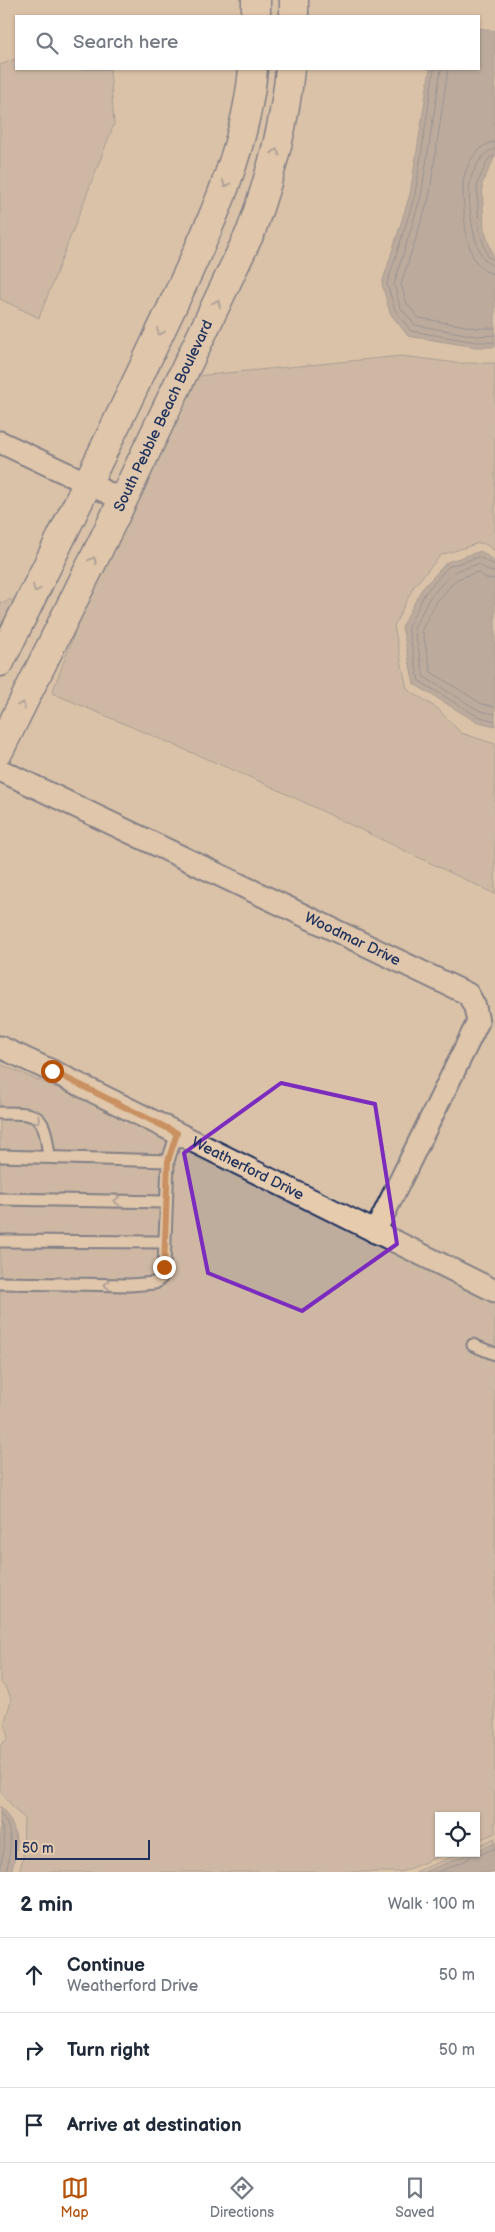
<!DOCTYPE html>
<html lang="en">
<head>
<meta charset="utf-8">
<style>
  body { margin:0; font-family:"Balsamiq Sans",sans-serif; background:#f2f2f3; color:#1f2937 }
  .controls { position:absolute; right:15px; bottom:15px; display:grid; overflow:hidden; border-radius:0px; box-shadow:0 1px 4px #0004 }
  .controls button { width:45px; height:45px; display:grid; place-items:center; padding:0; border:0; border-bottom:1px solid #e0e1e3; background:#fff; color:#1f2937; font:25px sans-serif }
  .scale { position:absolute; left:15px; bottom:12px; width:135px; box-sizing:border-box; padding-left:5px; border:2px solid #1b2f5e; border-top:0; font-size:14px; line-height:18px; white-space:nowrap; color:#1b2f5e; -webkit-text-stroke:4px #e6cbad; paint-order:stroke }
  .stop { position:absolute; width:15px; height:15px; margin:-11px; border:4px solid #b45309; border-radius:50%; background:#fff }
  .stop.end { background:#b45309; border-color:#fff; box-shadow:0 1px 5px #0008 }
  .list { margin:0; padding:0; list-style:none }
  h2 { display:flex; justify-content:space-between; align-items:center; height:65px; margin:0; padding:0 20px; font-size:21px }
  h2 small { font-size:16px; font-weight:400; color:#747a83 }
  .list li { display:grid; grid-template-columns:32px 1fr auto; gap:15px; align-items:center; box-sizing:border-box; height:75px; padding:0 20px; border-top:1px solid #e0e1e3 }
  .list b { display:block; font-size:19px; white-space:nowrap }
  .list p { margin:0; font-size:16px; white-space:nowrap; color:#747a83 }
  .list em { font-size:16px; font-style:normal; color:#747a83 }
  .icon { flex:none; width:28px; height:28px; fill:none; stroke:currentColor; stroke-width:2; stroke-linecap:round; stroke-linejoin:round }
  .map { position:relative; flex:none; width:495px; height:1872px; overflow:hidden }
  .search { position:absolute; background:#fff; box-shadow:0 1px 4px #0004; left:15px; right:15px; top:15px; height:55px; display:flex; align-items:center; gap:12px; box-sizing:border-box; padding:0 18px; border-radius:0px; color:#747a83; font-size:19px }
  .sheet { height:290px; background:#fff }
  nav { display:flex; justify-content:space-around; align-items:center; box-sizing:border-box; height:70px; border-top:1px solid #e0e1e3; background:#fff; font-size:14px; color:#747a83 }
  nav a { display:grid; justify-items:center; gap:2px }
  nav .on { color:#b45309 }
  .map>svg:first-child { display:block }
</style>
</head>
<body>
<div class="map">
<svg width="495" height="1872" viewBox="0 0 495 1872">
  <rect width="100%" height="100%" fill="#dac2a8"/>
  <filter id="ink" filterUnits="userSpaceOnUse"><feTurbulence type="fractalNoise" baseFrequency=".02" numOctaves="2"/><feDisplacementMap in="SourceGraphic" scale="10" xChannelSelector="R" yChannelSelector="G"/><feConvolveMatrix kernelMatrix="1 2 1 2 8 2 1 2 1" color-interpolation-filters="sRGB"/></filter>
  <g filter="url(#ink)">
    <path fill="#beac9d" stroke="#6c6e7e" d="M16 59V69H110L114 124 39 318 0 299V65Z
      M402 356 457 363H495V551L485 544 479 543 441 555 414 586 394 626 407 689 438 709 461 733 495 744V894L268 785 52 693 78 624 196 376Z
      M10 599 16 603 0 637V602L5 603Z
      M0 1064 102 1107 379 1246 495 1302V1833L476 1841V1816H439V1853H447L401 1872H19L23 1858 24 1817 18 1813 0 1791V1746L8 1738C7 1733 5 1727 5 1722 8 1704 18 1699 0 1682Z
      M495 1838V1872H415L462 1853H476V1847Z"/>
    <path fill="#988f8f" stroke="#66697b" d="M479 28 495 31V156L482 184 484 229 495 261V347H476L408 336 390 313 382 284 410 194 430 69H479Z
      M481 551 495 562V726L475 721 414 684 402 627 421 590 447 562Z
      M0 1806C19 1827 19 1846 11 1872H0Z
      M495 1843V1872H424L471 1853H476V1851Z"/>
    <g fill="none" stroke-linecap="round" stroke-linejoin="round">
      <path stroke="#4d5572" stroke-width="1" d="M434 69 415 195 387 284 395 310 411 331 476 342H495
        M441 69 421 196 394 284 400 307 415 325 477 336 495 335
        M448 69 429 198 401 284 407 304 419 318 477 328H495
        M495 142C477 143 464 168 463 184 464 208 462 272 495 274
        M495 149C483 150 473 170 470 182 467 199 473 265 495 266
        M495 156 489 158 477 184 479 230 488 257 495 260
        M495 565 479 557 449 566 425 593 408 627 419 681 477 716 495 721
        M495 572 489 571 478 564 453 572 430 597 414 628 424 677 480 711 495 714
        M495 579 486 578 477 572 457 579 437 601 422 629 431 672 482 704 495 707
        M0 1813C16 1831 9 1851 7 1872
        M0 1823C9 1841 2 1854 0 1872
        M438 1872 467 1860 472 1854 479 1855 495 1848"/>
      <g stroke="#1b2f5e" stroke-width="15">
        <path id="lane" d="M0 1113C41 1113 44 1114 49 1157
          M0 1156 168 1161 177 1133
          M0 1199 166 1202
          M0 1241 165 1242
          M0 1283 130 1285 155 1283 161 1278 164 1267 168 1161
          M473 1345 495 1354"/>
      </g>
      <g stroke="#1b2f5e" stroke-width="25">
        <g id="street">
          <path d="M0 442 123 500"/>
          <path id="s1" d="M0 770 468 994 475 1007 478 1022 375 1232"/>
          <path id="s2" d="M0 1047 52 1071 495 1291"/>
        </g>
      </g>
      <g stroke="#1b2f5e" stroke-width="31">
        <g id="secondary">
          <path d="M256 16V0"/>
          <path d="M294 16V0"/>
          <path d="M0 662C52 556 104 451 154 345 194 259 245 164 253 69"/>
          <path id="s3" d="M0 749 123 500 251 231C270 178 285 125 290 69"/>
        </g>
      </g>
      <use href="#lane" stroke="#e6cbad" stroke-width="11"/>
      <use href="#street" stroke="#e6cbad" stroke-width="21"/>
      <use href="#secondary" stroke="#e6cbad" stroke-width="28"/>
    </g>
    <defs><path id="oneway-chevron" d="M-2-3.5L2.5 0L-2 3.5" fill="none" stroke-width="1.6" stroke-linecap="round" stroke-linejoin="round" transform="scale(1.25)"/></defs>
    <g stroke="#807d86">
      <use href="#oneway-chevron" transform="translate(276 152) rotate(-76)"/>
      <use href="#oneway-chevron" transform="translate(226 184) rotate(112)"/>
      <use href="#oneway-chevron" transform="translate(217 303) rotate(-64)"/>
      <use href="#oneway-chevron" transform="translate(160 332) rotate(115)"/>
      <use href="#oneway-chevron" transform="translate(93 560) rotate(-64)"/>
      <use href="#oneway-chevron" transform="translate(36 589) rotate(116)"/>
      <use href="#oneway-chevron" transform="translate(22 705) rotate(-64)"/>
      <use href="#oneway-chevron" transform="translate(37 1120) rotate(44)"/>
      <use href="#oneway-chevron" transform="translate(117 1201) rotate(-179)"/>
      <use href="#oneway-chevron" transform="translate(107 1285) rotate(-179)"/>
    </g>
  </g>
  <g fill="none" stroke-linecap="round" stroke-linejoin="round" filter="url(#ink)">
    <path stroke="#b45309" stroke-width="6" d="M52 1071 177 1133 168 1161 164 1267"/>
  </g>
  <path d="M0 0H495V1872H0ZM281 1083 375 1104 397 1244 302 1311 208 1273 184 1153Z" fill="#dac2a8" fill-opacity=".55" fill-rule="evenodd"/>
  <path fill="none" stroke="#7b2cbf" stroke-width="4" stroke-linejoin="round" d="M281 1083 375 1104 397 1244 302 1311 208 1273 184 1153Z"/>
  <g text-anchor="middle" stroke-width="4.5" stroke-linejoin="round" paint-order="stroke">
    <g font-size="15" fill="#1b2f5e" stroke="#e6cbad">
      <text dy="5" stroke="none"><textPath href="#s3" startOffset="371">South Pebble Beach Boulevard</textPath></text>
      <text dy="5" stroke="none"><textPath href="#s1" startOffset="391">Woodmar Drive</textPath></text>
      <text dy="5" stroke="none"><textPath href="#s2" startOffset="276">Weatherford Drive</textPath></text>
    </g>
  </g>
</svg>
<div class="controls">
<button><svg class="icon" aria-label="locate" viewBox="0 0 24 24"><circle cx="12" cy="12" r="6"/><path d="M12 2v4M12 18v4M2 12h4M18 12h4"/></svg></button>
</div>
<div class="scale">50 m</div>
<div class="stop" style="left:52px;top:1071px"></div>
<div class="stop end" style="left:164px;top:1267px"></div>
<div class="search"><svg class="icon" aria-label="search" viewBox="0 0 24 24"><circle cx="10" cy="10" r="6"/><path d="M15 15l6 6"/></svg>Search here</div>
</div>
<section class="sheet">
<h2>2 min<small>Walk · 100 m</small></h2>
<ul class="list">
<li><svg class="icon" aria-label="ahead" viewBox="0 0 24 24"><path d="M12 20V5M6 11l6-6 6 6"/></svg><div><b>Continue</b><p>Weatherford Drive</p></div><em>50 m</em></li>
<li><svg class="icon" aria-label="right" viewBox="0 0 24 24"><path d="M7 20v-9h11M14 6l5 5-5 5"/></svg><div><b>Turn right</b></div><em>50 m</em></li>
<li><svg class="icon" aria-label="arrive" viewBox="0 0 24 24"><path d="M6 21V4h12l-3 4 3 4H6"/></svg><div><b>Arrive at destination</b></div></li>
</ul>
</section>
<nav>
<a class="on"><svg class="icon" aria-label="map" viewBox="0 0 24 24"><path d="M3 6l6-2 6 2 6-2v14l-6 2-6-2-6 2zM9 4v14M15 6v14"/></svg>Map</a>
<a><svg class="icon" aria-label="directions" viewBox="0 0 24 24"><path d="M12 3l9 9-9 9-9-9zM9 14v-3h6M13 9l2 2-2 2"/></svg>Directions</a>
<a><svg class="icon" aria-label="saved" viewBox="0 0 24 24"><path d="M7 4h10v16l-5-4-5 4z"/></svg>Saved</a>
</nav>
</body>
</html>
